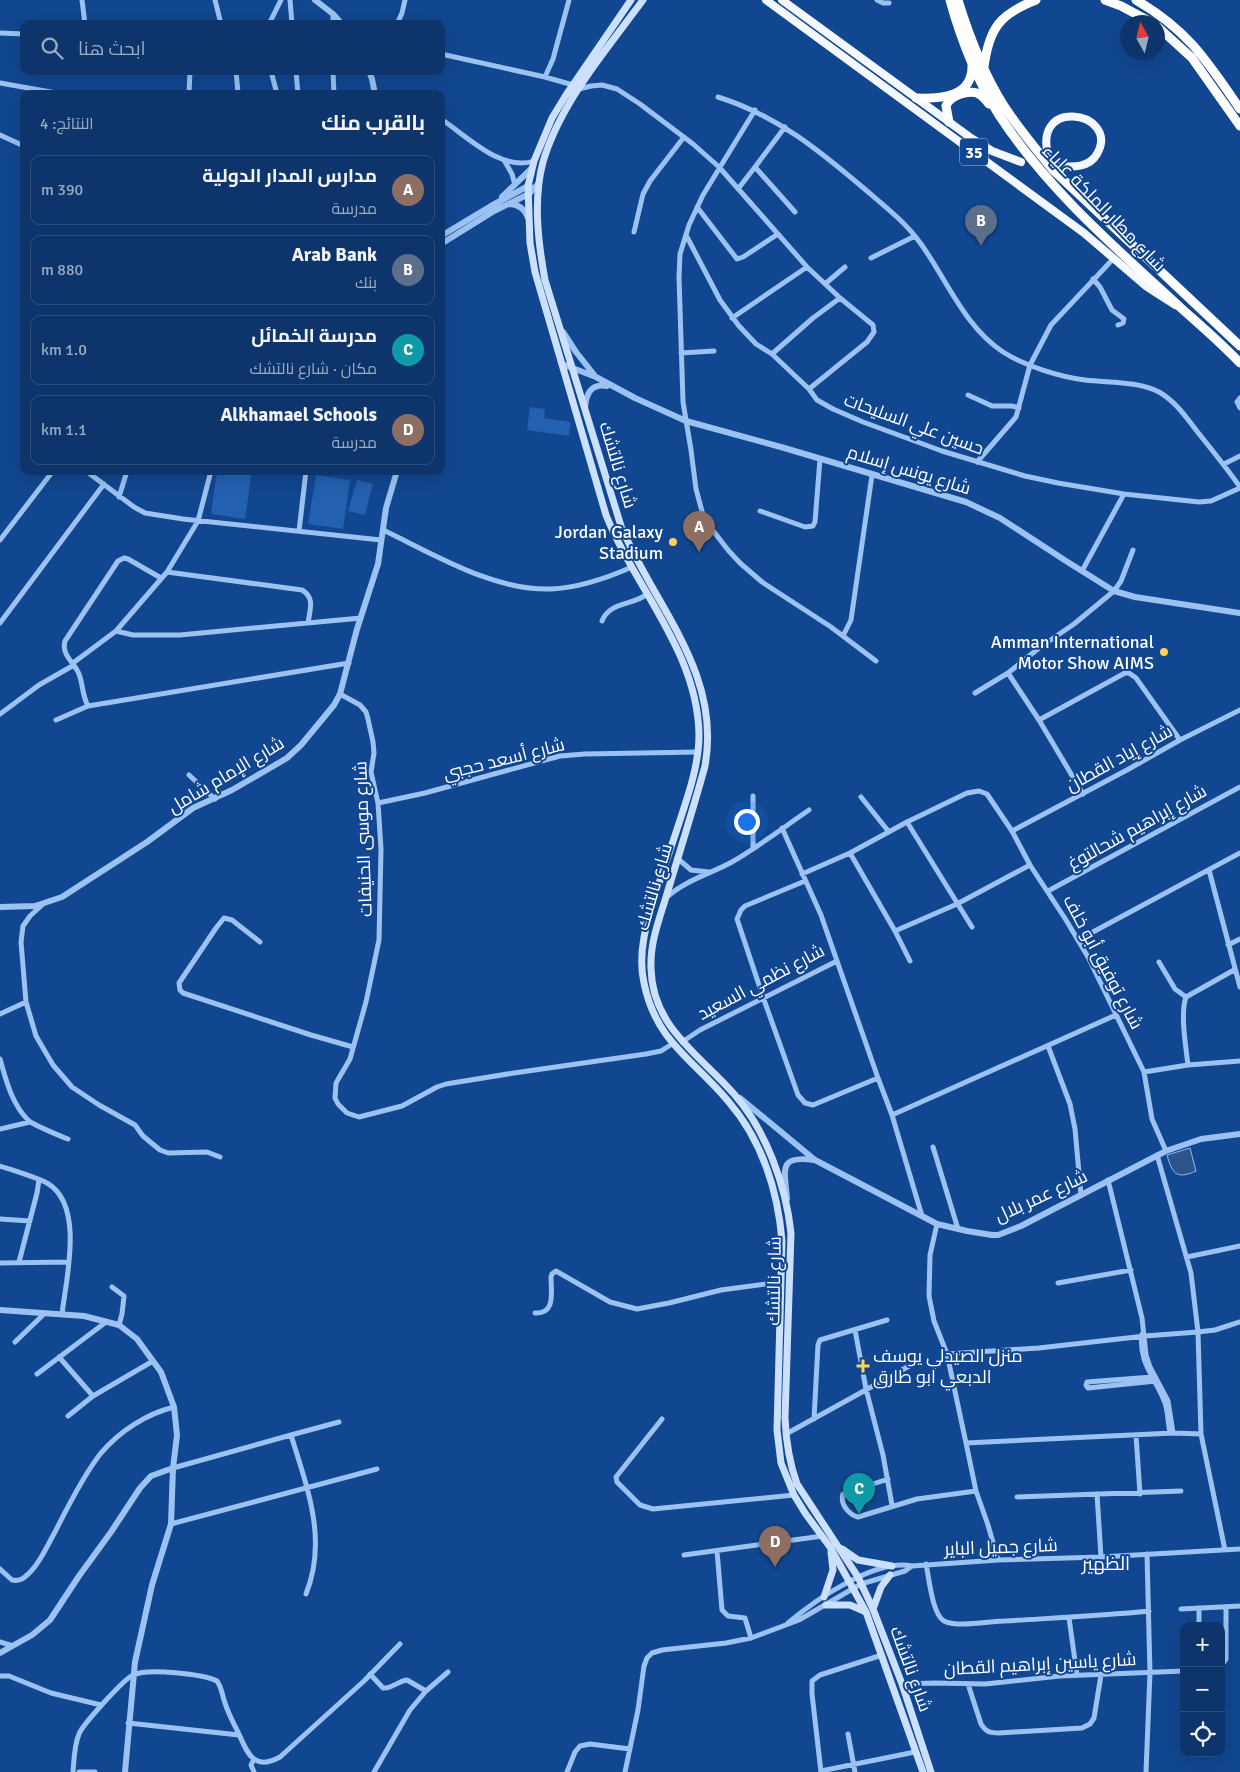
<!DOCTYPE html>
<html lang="ar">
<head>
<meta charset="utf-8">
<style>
  body { margin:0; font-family:Signika,Cairo,sans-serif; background:#1b4074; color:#f1f3f6; direction:rtl }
  .controls { position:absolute; right:15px; bottom:15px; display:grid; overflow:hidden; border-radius:10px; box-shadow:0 5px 20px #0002 }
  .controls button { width:45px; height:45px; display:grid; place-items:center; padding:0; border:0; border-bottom:1px solid #2d507f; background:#0d356c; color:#f1f3f6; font:25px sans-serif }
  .compass { position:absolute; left:1120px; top:15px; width:45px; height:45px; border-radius:50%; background:#0d356c; box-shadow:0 5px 20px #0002; rotate:352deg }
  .you { position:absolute; left:746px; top:821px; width:18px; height:18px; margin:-12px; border:4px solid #fff; border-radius:50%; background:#1a73e8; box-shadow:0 0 0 8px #1a73e833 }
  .badge { display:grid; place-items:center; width:32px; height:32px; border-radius:50%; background:#90b9f0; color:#fff; font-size:16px; font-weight:700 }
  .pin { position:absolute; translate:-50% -41px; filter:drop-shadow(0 1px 2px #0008) }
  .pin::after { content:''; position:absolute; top:26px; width:18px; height:15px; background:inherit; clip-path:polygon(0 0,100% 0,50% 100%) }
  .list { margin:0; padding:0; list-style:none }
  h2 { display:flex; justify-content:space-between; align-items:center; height:65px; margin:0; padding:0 20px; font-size:21px }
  h2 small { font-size:16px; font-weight:400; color:#9aabc2 }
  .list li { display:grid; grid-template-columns:32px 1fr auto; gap:15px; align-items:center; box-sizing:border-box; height:70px; margin:0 10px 10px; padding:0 10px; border:1px solid #2d507f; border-radius:10px }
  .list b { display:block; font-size:19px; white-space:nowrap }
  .list p { margin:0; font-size:16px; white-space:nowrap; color:#9aabc2 }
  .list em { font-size:16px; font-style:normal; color:#9aabc2 }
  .icon { flex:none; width:28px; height:28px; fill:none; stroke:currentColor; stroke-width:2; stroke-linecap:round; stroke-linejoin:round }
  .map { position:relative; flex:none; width:1240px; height:1772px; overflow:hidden; direction:ltr }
  .search { position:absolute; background:#0d356c; box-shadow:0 5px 20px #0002; left:20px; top:20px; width:425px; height:55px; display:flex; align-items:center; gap:12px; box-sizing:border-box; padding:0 18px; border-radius:10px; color:#9aabc2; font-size:19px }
  .panel { position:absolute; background:#0d356c; box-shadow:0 5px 20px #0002; left:20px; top:90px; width:425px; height:385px; border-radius:10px; direction:rtl }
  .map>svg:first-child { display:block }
</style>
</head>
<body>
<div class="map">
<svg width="1240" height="1772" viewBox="0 0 1240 1772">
  <rect width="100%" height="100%" fill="#114790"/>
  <path fill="#2360af" d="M530 407 545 409 544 418 571 422 569 436 527 430Z
    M217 471H252L245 519 211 514Z
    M316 475 350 480 343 529 308 524Z
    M357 480 373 484 365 515 348 511Z"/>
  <path fill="#2d558b" stroke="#8dbcf6" d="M1190 1148 1196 1171C1176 1180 1172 1173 1167 1155Z"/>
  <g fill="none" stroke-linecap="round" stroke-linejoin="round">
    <path stroke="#9cc2f2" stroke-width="5" d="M82 0 85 24
      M215 0 221 24
      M290 0 292 24
      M877 0 883 3H889
      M333 14V24
      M269 24 281 0
      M397 24 402 13 405 0
      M0 33 24 34
      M441 54 545 77 573 85
      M236 71 238 93
      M271 71 277 94
      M296 71 298 94
      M333 71 334 94
      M545 77 553 59 569 0
      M0 83 62 94
      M579 89 591 86 602 85 617 89 640 104 693 144 719 167 807 267 840 298 873 325 874 332 867 342 809 389
      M189 94 190 71
      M718 97C778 116 820 151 867 191 887 208 906 223 921 244 947 280 964 326 1003 352 1025 366 1060 377 1085 380 1110 383 1137 381 1159 392 1175 401 1186 417 1196 430 1211 449 1226 467 1240 487
      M755 110 703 195 689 225 680 254 679 277 683 402 691 450 696 489 703 515 711 528 728 550 740 563 762 582 831 627 876 661
      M441 119C467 136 501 172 534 161
      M0 135 24 146
      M504 160 512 174 515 185
      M755 167 785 127
      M738 189 755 167 795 212
      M697 207 737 259 743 257 778 234
      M634 232 643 194 650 181 684 137
      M686 235 720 300 739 326 756 344 772 354 809 389 817 400 833 409 863 422 942 451 1025 476 1058 483 1124 494 1199 502 1211 501 1240 488
      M871 258 915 236
      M1093 279 1100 287 1112 310 1124 319 1123 323 1118 325
      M825 284 845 267
      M732 318 807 267
      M681 353 714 351
      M772 354 813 318 840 298
      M968 395 992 406H1012L1019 408
      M1240 398 1237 402 1240 408
      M977 462 1016 417 1030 365 1051 325 1114 258
      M1224 464 1240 456
      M86 471 134 507 145 513 183 519 381 540
      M119 497 127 471
      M760 511 805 527 813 526 815 522 820 459
      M383 530C434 554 493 591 551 589 579 588 607 578 632 567
      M299 531 306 471
      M0 540 53 471
      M1082 571 1124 494
      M167 572 302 590C315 597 310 610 308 623
      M602 621C610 601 633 606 647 594
      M0 623 104 484
      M116 631 133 635H180L361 618
      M843 636 851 620 872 475
      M73 663 116 631 167 572 198 521 211 471
      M1008 673 1039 720 1083 794
      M975 693 1008 673 1039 648 1074 624 1114 591 1121 581 1133 550
      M340 694 360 705 366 712 368 719 373 742 374 753 371 772 378 803 381 849 379 940 366 1002 350 1059 336 1083 335 1098 338 1104 347 1113 359 1117 402 1106 437 1087 446 1084 514 1073 646 1054 661 1051 672 1044
      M88 706C82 695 83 684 79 674 74 662 61 655 65 641L118 561 124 558 128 559 161 578
      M0 714 39 685 74 665
      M56 720 88 706 349 663
      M1039 720 1125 673H1129L1136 678 1180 740
      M189 775 215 799
      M861 797 889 832
      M378 803 425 793 560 756 585 754 698 752
      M907 822 972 927
      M1012 831 1127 770 1180 740 1240 710
      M753 848V796
      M850 853 895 931 910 961
      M677 858 691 870 709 872
      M1209 870 1240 987
      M802 874 850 853 907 822 967 793 979 791 987 794 1012 831 1030 865 1066 920 1088 957 1144 1072 1188 1065 1240 1061
      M805 881 745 906 741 910 737 919 763 997 798 1095 805 1103 813 1105 878 1078 892 1115
      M1048 891 1240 787
      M667 897C686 880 710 874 732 862 758 847 784 827 809 810
      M42 905 30 916 23 926 21 942 26 1002 36 1036 53 1065 72 1087 99 1105 135 1125 143 1136 160 1150 168 1153 207 1152 220 1157
      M895 931 957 904 1030 865
      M1078 940 1240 853
      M260 942 232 920 224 918 216 928 179 983 180 990 183 993 311 1035 353 1047
      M1228 945 1240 939
      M837 961 878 1078
      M1159 962 1175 989 1186 997
      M0 1014 26 1002
      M682 1042 700 1030 837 961 821 915 782 828
      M1048 1046 1070 1104 1075 1129 1081 1195
      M0 1059C6 1080 12 1105 29 1121 34 1125 60 1136 68 1139
      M1188 1065C1186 1048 1180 1013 1186 997L1234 970
      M1144 1072 1152 1119 1166 1151
      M0 1129 30 1122
      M933 1147 958 1229
      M1157 1155 1191 1273 1198 1332 1201 1434
      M0 1166C15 1171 33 1176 47 1183 85 1205 66 1279 62 1314
      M1108 1180 1142 1318 1146 1355 1150 1367 1168 1401 1173 1433
      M922 1216 892 1115 1116 1015
      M0 1219 30 1221
      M937 1224 930 1255 929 1296 934 1321 947 1354 966 1443 1173 1433 1201 1434 1225 1550
      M1187 1257 1240 1246
      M19 1262 37 1193 39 1180
      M0 1263 68 1262
      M1058 1283 1131 1270
      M112 1287 124 1296 122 1314 119 1325
      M535 1313C556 1314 551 1292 551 1277L552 1274 556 1271 610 1302 637 1309 669 1303 721 1290 780 1282
      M855 1330 866 1389 883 1455 892 1505
      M1142 1334C1138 1363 1156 1378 1165 1403 1168 1412 1168 1423 1170 1433
      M15 1342 45 1313
      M947 1354 1039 1348 1145 1336 1198 1332 1215 1330 1240 1322
      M59 1357 93 1396
      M37 1374 106 1322
      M1086 1385 1088 1388 1156 1381
      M1086 1385 1087 1382 1152 1377
      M68 1416 93 1396 153 1361
      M662 1419 616 1477 617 1482 640 1505 653 1509 794 1495
      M814 1419 818 1345 820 1340 887 1320
      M786 1434 911 1365
      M1136 1435 1140 1494
      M966 1443 976 1491 988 1525 998 1560
      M173 1468 291 1435
      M888 1479 843 1494C840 1504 848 1514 858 1517L917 1499 976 1491
      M1097 1494 1101 1557
      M1017 1497 1181 1491
      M171 1524 377 1469
      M717 1551 722 1610 728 1616 745 1618 751 1638
      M684 1555 823 1536
      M926 1564C929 1577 932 1614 944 1621 957 1628 990 1621 1005 1621 1053 1618 1101 1616 1149 1611
      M0 1569 12 1580C17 1581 22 1580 26 1576 39 1565 47 1546 55 1532 67 1508 85 1473 101 1453 120 1431 146 1414 174 1407
      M306 1594C328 1539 307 1488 291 1435L339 1422
      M1199 1608V1626
      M1181 1609 1240 1606
      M1069 1618 1077 1675
      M788 1623C815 1600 876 1558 912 1566L998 1560 1101 1557 1240 1549
      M0 1642 13 1646
      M1221 1666 1226 1659V1607
      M370 1674 383 1688C392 1689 398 1681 407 1680L426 1691
      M0 1676H9L51 1693 101 1705
      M902 1684 935 1683 985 1684 1060 1676 1184 1671
      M968 1684 981 1724C986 1732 990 1733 999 1733L1082 1728 1090 1724 1094 1718 1101 1675
      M128 1723 239 1735
      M848 1734 855 1772
      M253 1761 251 1765 254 1772
      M821 1771 915 1752
      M73 1772C74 1760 74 1746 79 1734 83 1724 124 1679 133 1675 148 1668 203 1674 217 1681 222 1688 222 1695 225 1703 228 1713 233 1722 238 1732 247 1752 253 1772 280 1757L364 1681 400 1644
      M79 1772H95
      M374 1772 410 1710 426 1691 448 1672
      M567 1772 575 1752 580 1746 590 1744 630 1749
      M625 1772 638 1710 644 1666 647 1658 652 1653 662 1650 726 1643 751 1638 799 1620 861 1584 905 1571 912 1566
      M821 1772 812 1694V1681L820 1675 882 1655
      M1146 1772 1150 1673 1147 1554"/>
    <path stroke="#9cc2f2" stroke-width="6" d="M315 0 333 14 342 24
      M369 71 372 79 375 94
      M502 197 532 168
      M508 204C518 204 525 209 528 218
      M441 236 491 206 528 186 531 187
      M441 244 494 211 529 194 539 183
      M563 332 576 352 595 376
      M562 364 596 377 635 398 686 421 781 447 966 502 1000 518 1066 561 1114 591 1135 597 1240 613
      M585 408C586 394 591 383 607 386
      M0 907 35 906 62 897 147 842 193 808 232 790 270 768 287 758 301 745 334 705 340 694 357 629 378 564 386 508 397 471
      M740 1098 815 1160 937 1224 967 1231 992 1235H998L1021 1226 1166 1151 1201 1139 1240 1134
      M787 1199C785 1170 777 1155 814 1160
      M0 1310 84 1316 119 1325 137 1339 161 1372 174 1407 177 1435 173 1468 171 1524 152 1585 135 1662 125 1772
      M0 1653 32 1635 50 1620 79 1576 111 1532 140 1488 151 1476 173 1468"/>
    <path stroke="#cbe0fc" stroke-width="7" d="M631 0 566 95 552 118 534 161 528 186 530 243 535 272 606 515C635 588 698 652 699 735 699 762 690 790 681 817 673 842 664 867 656 893 647 921 637 953 644 983 656 1042 693 1059 728 1101 762 1140 778 1191 782 1241L777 1430 781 1463 794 1495 805 1513 830 1547 866 1612 923 1772
      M643 0C607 49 560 103 543 162 533 199 538 242 545 280L621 526C654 606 722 672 705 766 693 810 679 854 666 897 659 920 650 943 651 968 652 1027 699 1054 734 1094 766 1130 786 1186 791 1233L785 1418C786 1441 789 1462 797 1484L858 1577 873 1609 902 1684 931 1772
      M842 1549 858 1560 892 1566
      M824 1597 833 1570 831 1552
      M826 1605H850L866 1612
      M873 1609 881 1587 890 1575"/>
    <path stroke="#f3f8ff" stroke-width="8" d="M766 0 1084 233 1147 287 1175 305
      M782 0 971 138 992 151 1021 162
      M1052 166C1022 94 1122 110 1097 154 1089 168 1073 167 1059 166"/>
    <path stroke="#fff" stroke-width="9" d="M950 0C961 40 977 80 999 115 1047 189 1117 249 1181 308 1201 326 1221 343 1240 363
      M958 0C969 36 984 74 1004 106 1019 129 1036 149 1053 170L1240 346
      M1105 0 1121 6 1151 22
      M1136 0C1188 30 1207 61 1240 109
      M1158 27 1192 58 1240 126
      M984 67C989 28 1000 14 1036 0
      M916 98C941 99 973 97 972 65
      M949 122 946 106C950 96 967 90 977 93 982 95 986 100 989 104"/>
  </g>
  <g fill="#ffd25d" stroke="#114790" stroke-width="2">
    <circle cx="673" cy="542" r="5"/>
    <circle cx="1164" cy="652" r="5"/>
    <path d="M860.5 1358.5h5v5h5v5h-5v5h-5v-5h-5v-5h5z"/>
  </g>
  <g text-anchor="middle" stroke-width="4" stroke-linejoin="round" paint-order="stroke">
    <rect fill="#114790" stroke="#b8c8de" stroke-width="1" x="960" y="138.5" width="28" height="27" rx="4"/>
    <g font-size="16" font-weight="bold" fill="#fff">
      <text x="974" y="158">35</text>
    </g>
    <g font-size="18" fill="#fff" stroke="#114790">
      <text transform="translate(1104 208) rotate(46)" y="6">شارع مطار الملكة علياء</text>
      <text transform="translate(914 424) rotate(20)" y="6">حسين علي السليحات</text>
      <text transform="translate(618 465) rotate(73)" y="6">شارع نالتشك</text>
      <text transform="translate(909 470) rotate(17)" y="6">شارع يونس إسلام</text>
      <text transform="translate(1119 758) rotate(-29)" y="6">شارع إياد القطان</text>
      <text transform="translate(504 759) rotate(-14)" y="6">شارع أسعد حجبي</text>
      <text transform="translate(226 775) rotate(-31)" y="6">شارع الإمام شامل</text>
      <text transform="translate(1137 827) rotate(-29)" y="6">شارع إبراهيم شحالتوغ</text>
      <text transform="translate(363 839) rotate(-92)" y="6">شارع موسى الحنيفات</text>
      <text transform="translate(654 887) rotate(-74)" y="6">شارع نالتشك</text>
      <text transform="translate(1103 962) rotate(62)" y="6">شارع توفيق أبو خلف</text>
      <text transform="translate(761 982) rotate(-28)" y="6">شارع نظمي السعيد</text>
      <text transform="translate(1041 1196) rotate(-25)" y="6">شارع عمر بلال</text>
      <text transform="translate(774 1281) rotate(-89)" y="6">شارع نالتشك</text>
      <text transform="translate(1001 1547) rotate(-2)" y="6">شارع جميل الباير</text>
      <text transform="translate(1040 1664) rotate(-3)" y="6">شارع ياسين إبراهيم القطان</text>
      <text transform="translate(911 1669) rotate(70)" y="6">شارع نالتشك</text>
    </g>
    <g font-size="18" fill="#fff" stroke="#114790" text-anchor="end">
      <text x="663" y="538">Jordan Galaxy<tspan x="663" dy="21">Stadium</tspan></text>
      <text x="1154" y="648">Amman International<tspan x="1154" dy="21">Motor Show AIMS</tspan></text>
      <text x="873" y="1362" text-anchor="start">منزل الصيدلي يوسف<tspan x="873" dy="21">الدبعي ابو طارق</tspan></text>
    </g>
    <g font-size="19" fill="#fff" stroke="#114790">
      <text x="1106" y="1570">الظهير</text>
    </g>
  </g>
</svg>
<div class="controls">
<button>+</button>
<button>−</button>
<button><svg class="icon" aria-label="locate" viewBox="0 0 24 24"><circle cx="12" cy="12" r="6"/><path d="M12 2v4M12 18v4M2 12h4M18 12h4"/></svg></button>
</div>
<svg class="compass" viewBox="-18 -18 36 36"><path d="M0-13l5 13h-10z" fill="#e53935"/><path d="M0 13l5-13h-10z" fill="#9aabc2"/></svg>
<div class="you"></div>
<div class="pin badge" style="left:699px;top:552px;background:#8d6e63">A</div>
<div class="pin badge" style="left:981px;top:246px;background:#5c6f8a">B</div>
<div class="pin badge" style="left:859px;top:1514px;background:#0f9aa8">C</div>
<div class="pin badge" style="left:775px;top:1567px;background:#8d6e63">D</div>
<div class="search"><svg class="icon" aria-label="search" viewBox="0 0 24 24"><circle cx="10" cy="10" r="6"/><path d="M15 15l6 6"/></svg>ابحث هنا</div>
<section class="panel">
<h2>بالقرب منك<small>النتائج: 4</small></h2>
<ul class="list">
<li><span class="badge" style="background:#8d6e63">A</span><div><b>مدارس المدار الدولية</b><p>مدرسة</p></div><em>390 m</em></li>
<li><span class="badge" style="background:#5c6f8a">B</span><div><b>Arab Bank</b><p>بنك</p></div><em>880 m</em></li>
<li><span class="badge" style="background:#0f9aa8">C</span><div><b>مدرسة الخمائل</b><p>مكان · شارع نالتشك</p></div><em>1.0 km</em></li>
<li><span class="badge" style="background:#8d6e63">D</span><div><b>Alkhamael Schools</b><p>مدرسة</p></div><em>1.1 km</em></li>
</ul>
</section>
</div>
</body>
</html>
